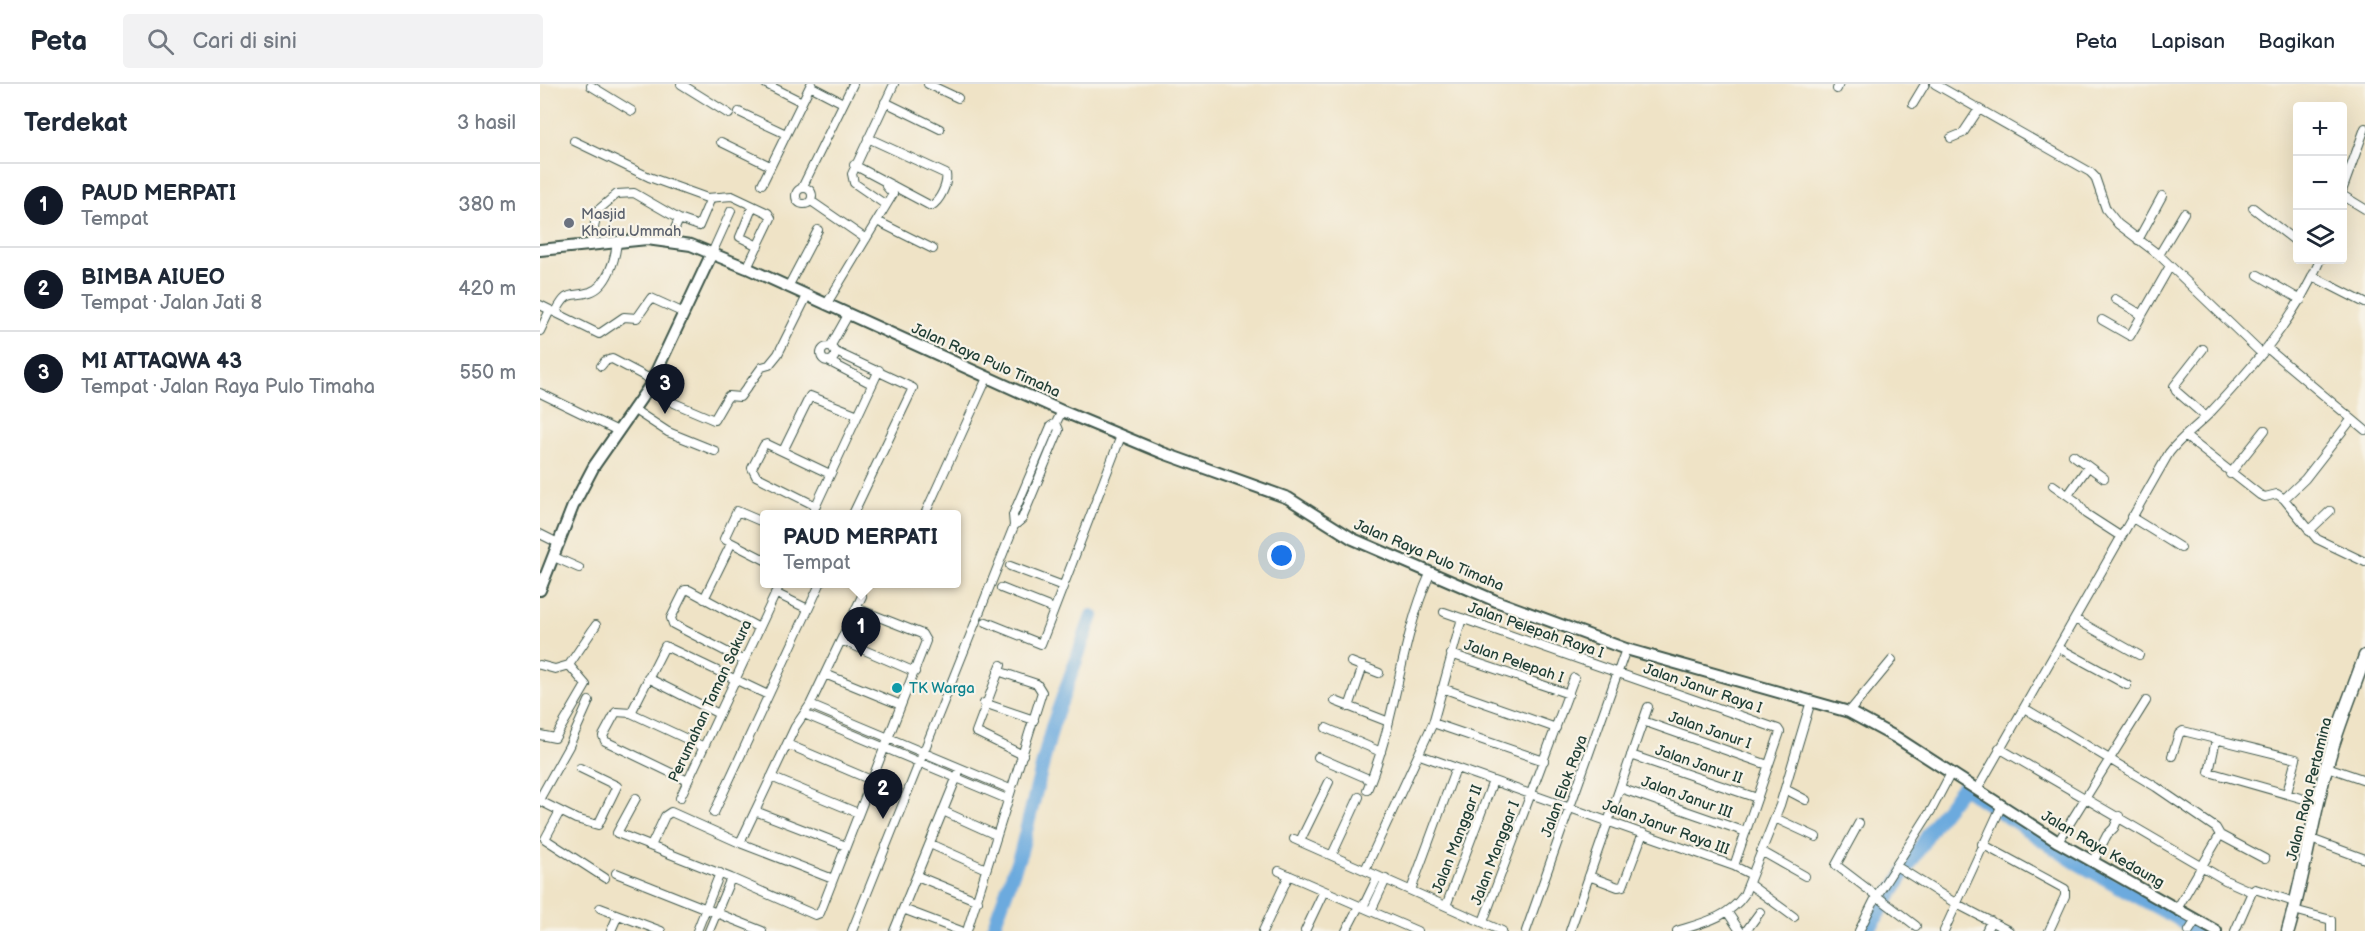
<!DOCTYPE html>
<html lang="id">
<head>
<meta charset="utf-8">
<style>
  body { margin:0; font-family:"Balsamiq Sans",sans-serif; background:#f2f2f3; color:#1f2937 }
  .controls { position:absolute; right:18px; top:18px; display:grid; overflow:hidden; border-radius:6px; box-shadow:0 6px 24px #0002 }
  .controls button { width:54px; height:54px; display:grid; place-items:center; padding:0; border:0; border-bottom:2px solid #e0e1e3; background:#fff; color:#1f2937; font:30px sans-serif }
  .you { position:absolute; left:742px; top:472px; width:21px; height:21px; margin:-15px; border:4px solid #fff; border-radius:50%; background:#1a73e8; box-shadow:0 0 0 9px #1a73e833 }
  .badge { display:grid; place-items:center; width:39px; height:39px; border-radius:50%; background:#111827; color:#fff; font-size:20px; font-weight:700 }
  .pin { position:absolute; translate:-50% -50px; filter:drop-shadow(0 2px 3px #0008) }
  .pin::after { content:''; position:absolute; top:32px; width:21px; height:18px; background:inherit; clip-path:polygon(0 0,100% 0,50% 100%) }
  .popup { position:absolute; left:220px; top:426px; width:201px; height:78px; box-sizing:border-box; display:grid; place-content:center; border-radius:6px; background:#fff; filter:drop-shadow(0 2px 4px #0005); font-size:20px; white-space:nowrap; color:#747a83 }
  .popup b { font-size:22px; color:#1f2937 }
  .popup::after { content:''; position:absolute; left:50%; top:100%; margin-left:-12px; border:12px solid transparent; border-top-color:#fff }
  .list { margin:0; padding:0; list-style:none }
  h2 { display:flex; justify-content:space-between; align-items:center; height:78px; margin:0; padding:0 24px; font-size:26px }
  h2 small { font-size:20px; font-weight:400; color:#747a83 }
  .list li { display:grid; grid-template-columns:39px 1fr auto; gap:18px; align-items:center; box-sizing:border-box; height:84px; padding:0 24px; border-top:2px solid #e0e1e3 }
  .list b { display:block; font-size:22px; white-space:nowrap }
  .list p { margin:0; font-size:20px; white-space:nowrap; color:#747a83 }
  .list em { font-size:20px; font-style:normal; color:#747a83 }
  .icon { flex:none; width:33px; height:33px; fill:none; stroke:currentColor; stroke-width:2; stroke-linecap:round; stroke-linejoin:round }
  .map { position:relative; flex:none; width:1825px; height:847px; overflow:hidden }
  header { display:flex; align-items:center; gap:36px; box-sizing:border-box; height:84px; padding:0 30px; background:#fff; border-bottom:2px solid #e0e1e3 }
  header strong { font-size:28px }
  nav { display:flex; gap:33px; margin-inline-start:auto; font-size:21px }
  .search { width:420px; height:54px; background:#f2f2f3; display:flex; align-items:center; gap:15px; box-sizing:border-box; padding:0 21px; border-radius:6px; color:#747a83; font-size:22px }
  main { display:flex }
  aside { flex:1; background:#fff }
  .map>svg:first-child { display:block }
</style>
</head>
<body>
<header>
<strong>Peta</strong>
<div class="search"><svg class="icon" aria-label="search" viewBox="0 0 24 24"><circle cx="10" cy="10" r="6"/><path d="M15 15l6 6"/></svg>Cari di sini</div>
<nav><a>Peta</a><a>Lapisan</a><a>Bagikan</a></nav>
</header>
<main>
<aside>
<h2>Terdekat<small>3 hasil</small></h2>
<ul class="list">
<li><span class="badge">1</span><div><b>PAUD MERPATI</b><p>Tempat</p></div><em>380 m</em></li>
<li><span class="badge">2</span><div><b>BIMBA AIUEO</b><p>Tempat · Jalan Jati 8</p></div><em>420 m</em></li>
<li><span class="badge">3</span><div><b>MI ATTAQWA 43</b><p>Tempat · Jalan Raya Pulo Timaha</p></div><em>550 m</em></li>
</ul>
</aside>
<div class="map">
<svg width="1825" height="847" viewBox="0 0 1825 847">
  <rect width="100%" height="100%" fill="#f7f3e8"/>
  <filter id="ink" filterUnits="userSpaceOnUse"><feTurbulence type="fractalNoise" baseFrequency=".0167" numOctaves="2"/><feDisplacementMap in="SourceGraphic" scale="12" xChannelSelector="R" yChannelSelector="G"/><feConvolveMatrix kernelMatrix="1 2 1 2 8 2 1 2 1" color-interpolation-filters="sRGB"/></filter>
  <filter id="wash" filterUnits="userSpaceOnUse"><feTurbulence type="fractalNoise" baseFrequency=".008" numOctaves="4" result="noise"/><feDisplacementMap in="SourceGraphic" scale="24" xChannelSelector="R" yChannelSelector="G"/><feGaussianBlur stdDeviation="1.35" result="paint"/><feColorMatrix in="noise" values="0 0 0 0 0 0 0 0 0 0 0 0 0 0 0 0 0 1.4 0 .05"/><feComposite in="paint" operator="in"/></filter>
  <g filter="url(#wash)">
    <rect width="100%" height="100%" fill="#efe3c6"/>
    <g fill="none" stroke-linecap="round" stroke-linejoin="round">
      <path stroke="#6caade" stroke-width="14" d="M452 847 481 767 512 643 552 532
        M1328 847 1397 736 1423 703 1535 778 1659 847"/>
    </g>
  </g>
  <g filter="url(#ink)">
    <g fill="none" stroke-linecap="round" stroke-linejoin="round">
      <g stroke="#3e564a" stroke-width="10">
        <path id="street" d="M141 0 189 30
          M226 0 262 18
          M388 0 418 14
          M1395 0 1550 88 1555 93 1566 125 1578 140 1619 171 1722 270
          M51 2 92 27
          M270 2 303 19
          M1297 5 1299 0
          M345 18 400 45
          M1373 20 1385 0
          M199 28 246 50
          M1411 54 1423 49 1439 25
          M34 57 109 93 167 114 192 112 228 129 231 134 207 184
          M181 58 230 82
          M314 81 391 122C400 117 408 100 406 90L328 54
          M222 100 271 0
          M256 112a8 8 0 1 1 16 0a8 8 0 1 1-16 0Z
          M262 104 313 0
          M1802 107 1825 44
          M1802 111 1825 125
          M271 117 326 155
          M346 121 314 99 312 90 354 0
          M213 122 200 153 218 162
          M1713 124 1758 159
          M337 137 393 165
          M1598 156 1622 112
          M130 157 139 135
          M51 161 57 127 77 110 94 109 139 135 159 142 171 114
          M172 169 191 127
          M1619 171 1644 129
          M1718 191 1761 216
          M1772 192 1825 219
          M248 203 278 146
          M1575 215 1602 231
          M0 221 59 250 84 233 97 234 111 214 144 229
          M286 221 353 110 346 102
          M16 228C28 205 30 214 50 208 68 202 75 175 77 159
          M1562 236 1590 252 1630 182
          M0 247 10 226
          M281 270a7 7 0 1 1 14 0a7 7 0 1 1-14 0Z
          M290 263 308 231
          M1727 264 1825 346
          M1663 265 1634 302 1636 307 1666 333
          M294 267 373 304 313 430
          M288 277 332 300
          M61 282 65 277 72 275 112 296
          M109 303 134 319 174 336 188 312 200 313 222 283 229 281 238 270 267 212
          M0 309 78 347
          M93 325 128 348 175 367
          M1645 352 1720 411 1725 413 1737 410 1744 415 1777 455 1825 478
          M243 367 270 312 318 331
          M1533 371 1564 394
          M1690 390 1725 346
          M1513 401 1537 418 1546 430 1580 452
          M1528 411 1548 383
          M1744 415 1765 395 1811 336
          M276 422 216 392 212 384 224 361 227 360 290 390
          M272 430 339 286
          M385 430 447 294
          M1591 433 1641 464
          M225 439 197 427 184 455 225 476
          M474 442 473 431 511 342 516 339 522 327
          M1769 447 1790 427
          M0 450 20 460
          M14 473 39 484
          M470 482 523 502
          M461 504 514 525
          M235 509 268 525
          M164 515 191 460
          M904 528 1238 645 1240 648 1194 782
          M1535 535 1599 571
          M446 538 501 560 581 352
          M301 556 375 588
          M1519 564 1587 601
          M911 570 1029 610
          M204 577 133 540 131 534 145 506H149L219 544
          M811 578 839 589
          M0 581 15 585 29 581 56 541
          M461 581 436 648 483 671
          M285 590 361 621
          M108 594 179 630
          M902 604 1016 644
          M795 617 849 638
          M444 619 494 636
          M270 621 470 705
          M809 623 823 582
          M1484 624 1616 703 1676 744 1680 751 1725 775
          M1309 628 1352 576
          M91 629 125 562 228 611
          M264 630 467 715
          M1103 637 1228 681
          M893 639 1004 677
          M786 644 841 668
          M0 651 15 654 46 601 29 581
          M1676 656 1669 688 1778 719
          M247 660 331 696
          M1459 664 1685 796 1712 808 1715 805 1757 819
          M880 671 1194 782 1212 791
          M1091 671 1217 714
          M1632 672 1639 650 1643 647 1756 675 1747 709
          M778 673 831 696
          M1787 683 1825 696
          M231 693 318 729
          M148 697 65 657 63 652 76 628 91 629 164 663
          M1080 704 1206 748
          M1245 705 1266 716
          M827 706C857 636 859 559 890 490
          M1437 706 1629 369C1640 354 1655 344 1668 331 1712 284 1755 235 1780 176
          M0 714 29 662 49 617
          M96 714 77 749 191 794 275 831 280 829 386 557 382 550 316 524
          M140 714 240 500
          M0 717 36 735 58 741 77 702 40 684
          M20 727 5 755 65 794
          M215 727 306 762
          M403 727 456 751
          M174 729 280 500
          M1235 734 1276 753
          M1319 739 1296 781 1376 842
          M754 755 962 847
          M1771 755 1825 775
          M760 757 789 698
          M1518 758 1606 617
          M200 759 255 643 270 621 322 512
          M390 760 446 785
          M1442 760 1525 805V812L1509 847
          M111 762 125 732 131 728 200 759 293 795
          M1221 767 1265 792
          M792 771 819 713
          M1553 778 1567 751 1574 744 1579 732
          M1356 782 1415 819 1469 847
          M825 786 893 639 922 534
          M739 787 877 847
          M76 789 222 847
          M377 792 438 817
          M1049 792 1078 803 1083 802 1103 749
          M1209 800 1254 833
          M871 806 916 684
          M906 822 953 697
          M823 823 838 792
          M60 824 121 847
          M363 825 421 847
          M1637 825 1680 751
          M1754 826 1791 836V847
          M831 827 846 795
          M1188 829 1200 847
          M943 838 1034 594
          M71 847 78 831
          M157 847 180 789
          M169 847 191 794
          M312 847 474 442 482 435 519 346 516 339
          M354 847 418 690
          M427 847 502 608 497 600 458 587
          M723 847 749 791
          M765 847 784 807
          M806 847 819 822
          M986 847 1086 565
          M1030 847 1108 623
          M1137 847C1162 839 1188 834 1204 811L1240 721 1271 617
          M1206 847 1220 828
          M1319 847 1336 813 1392 725 1411 689
          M1404 847 1461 723
          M1446 847 1451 837
          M1649 847 1656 836
          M1695 847 1712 808"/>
      </g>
      <g stroke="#3e564a" stroke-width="14">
        <path id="secondary" d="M0 166 107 155 151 161 207 184 522 327 623 369 748 414 813 455 956 517 1086 565 1309 628 1357 654 1518 758 1676 847
          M0 506 33 422 54 382 109 303 172 169"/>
      </g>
      <g stroke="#3e564a" stroke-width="15">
        <path id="primary" d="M1748 847C1764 792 1772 736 1787 681 1797 644 1812 609 1825 572"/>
      </g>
      <use href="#street" stroke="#fff" stroke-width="8"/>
      <use href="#secondary" stroke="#fff" stroke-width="10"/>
      <use href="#primary" stroke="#fff" stroke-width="12"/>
    </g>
  </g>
  <circle fill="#6b7280" stroke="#f7f3e8" stroke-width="2" cx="29" cy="139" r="6"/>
  <circle fill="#0f9aa8" stroke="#f7f3e8" stroke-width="2" cx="357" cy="604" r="6"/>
  <g text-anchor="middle" stroke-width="4.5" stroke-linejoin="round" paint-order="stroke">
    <g font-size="15" fill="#5b616d" stroke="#f7f3e8" text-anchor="start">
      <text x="41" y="135">Masjid<tspan x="41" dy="17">Khoiru Ummah</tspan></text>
    </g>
    <g font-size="15" fill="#1f3d34" stroke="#f7f3e8">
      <text transform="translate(446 276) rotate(24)" y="5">Jalan Raya Pulo Timaha</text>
      <text transform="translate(889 471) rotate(23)" y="5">Jalan Raya Pulo Timaha</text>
      <text transform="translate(996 546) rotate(19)" y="5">Jalan Pelepah Raya I</text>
      <text transform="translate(974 577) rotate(19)" y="5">Jalan Pelepah I</text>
      <text transform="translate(1163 604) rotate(19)" y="5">Jalan Janur Raya I</text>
      <text transform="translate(170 617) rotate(-65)" y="5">Perumahan Taman Sakura</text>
      <text transform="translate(1170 646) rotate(19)" y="5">Jalan Janur I</text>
      <text transform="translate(1159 680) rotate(19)" y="5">Jalan Janur II</text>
      <text transform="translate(1024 702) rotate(-70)" y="5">Jalan Elok Raya</text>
      <text transform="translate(1769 705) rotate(-76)" y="5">Jalan Raya Pertamina</text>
      <text transform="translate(1147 713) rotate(20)" y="5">Jalan Janur III</text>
      <text transform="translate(1126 743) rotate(20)" y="5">Jalan Janur Raya III</text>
      <text transform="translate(917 755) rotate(-69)" y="5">Jalan Manggar II</text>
      <text transform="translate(1563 765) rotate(30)" y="5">Jalan Raya Kedaung</text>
      <text transform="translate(955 769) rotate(-69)" y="5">Jalan Manggar I</text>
    </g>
    <g font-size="15" fill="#0d838f" stroke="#f7f3e8" text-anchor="start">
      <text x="369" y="609">TK Warga</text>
    </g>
  </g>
</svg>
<div class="controls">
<button>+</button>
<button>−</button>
<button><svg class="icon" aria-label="layers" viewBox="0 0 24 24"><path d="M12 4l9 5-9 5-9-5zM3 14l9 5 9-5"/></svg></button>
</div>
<div class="you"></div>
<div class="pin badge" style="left:321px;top:573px">1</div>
<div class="popup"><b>PAUD MERPATI</b>Tempat</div>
<div class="pin badge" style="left:343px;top:735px">2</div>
<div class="pin badge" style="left:125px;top:330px">3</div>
</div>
</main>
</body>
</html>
